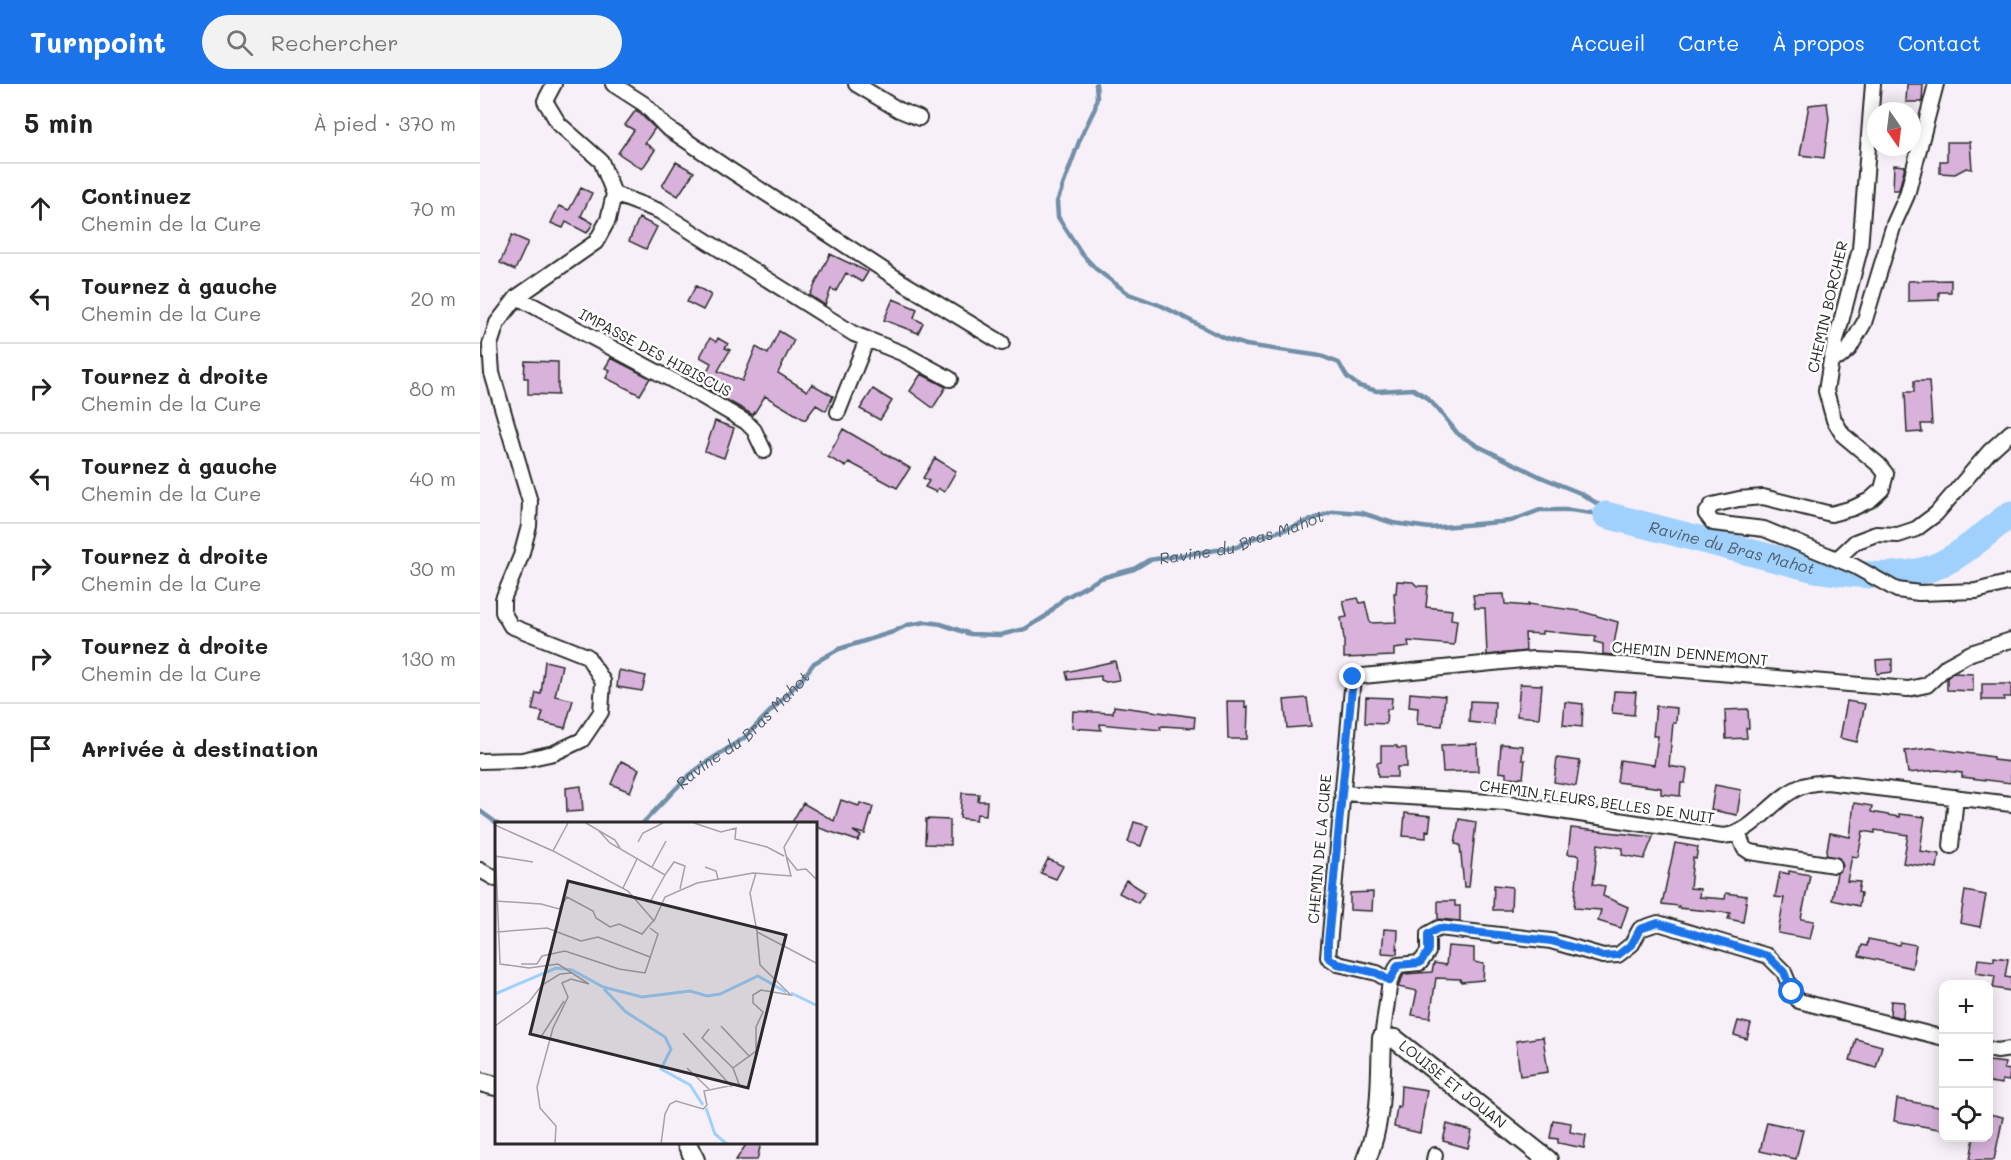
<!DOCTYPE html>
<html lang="fr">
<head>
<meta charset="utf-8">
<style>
  body { margin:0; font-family:Mali,sans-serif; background:#f2f2f2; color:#222 }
  .controls { position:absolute; right:18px; bottom:18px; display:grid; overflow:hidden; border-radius:12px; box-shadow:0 3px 15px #0003 }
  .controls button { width:54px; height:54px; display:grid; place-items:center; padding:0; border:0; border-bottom:2px solid #e0e0e0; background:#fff; color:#222; font:30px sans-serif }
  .compass { position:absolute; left:1387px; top:18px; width:54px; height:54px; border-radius:50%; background:#fff; box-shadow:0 3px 15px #0003; rotate:166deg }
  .stop { position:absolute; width:18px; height:18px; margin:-14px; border:4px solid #1a73e8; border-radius:50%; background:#fff }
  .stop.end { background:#1a73e8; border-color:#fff; box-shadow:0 2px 6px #0008 }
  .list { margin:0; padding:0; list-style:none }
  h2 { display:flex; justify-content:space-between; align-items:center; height:78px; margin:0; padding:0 24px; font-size:26px }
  h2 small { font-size:20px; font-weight:400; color:#767676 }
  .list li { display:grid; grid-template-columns:39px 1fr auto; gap:18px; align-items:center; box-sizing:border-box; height:90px; padding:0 24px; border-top:2px solid #e0e0e0 }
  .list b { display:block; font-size:22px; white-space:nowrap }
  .list p { margin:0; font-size:20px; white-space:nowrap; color:#767676 }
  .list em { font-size:20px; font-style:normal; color:#767676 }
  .icon { flex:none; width:33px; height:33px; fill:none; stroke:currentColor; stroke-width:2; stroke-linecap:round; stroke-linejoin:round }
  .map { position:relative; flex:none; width:1531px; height:1076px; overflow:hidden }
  header { display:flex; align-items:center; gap:36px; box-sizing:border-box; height:84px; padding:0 30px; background:#1a73e8; color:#fff }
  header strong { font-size:28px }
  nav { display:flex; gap:33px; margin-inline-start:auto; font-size:21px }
  .search { width:420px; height:54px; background:#f2f2f2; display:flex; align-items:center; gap:15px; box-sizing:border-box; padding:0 21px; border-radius:33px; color:#767676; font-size:22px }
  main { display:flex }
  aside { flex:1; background:#fff }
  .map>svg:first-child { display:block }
</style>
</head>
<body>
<header>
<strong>Turnpoint</strong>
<div class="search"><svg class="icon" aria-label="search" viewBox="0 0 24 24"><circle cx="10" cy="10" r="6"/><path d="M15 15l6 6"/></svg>Rechercher</div>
<nav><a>Accueil</a><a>Carte</a><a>À propos</a><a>Contact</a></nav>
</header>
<main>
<aside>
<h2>5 min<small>À pied · 370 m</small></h2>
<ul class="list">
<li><svg class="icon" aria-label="ahead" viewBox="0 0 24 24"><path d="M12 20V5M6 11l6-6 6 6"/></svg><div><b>Continuez</b><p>Chemin de la Cure</p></div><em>70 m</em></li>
<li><svg class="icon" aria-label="left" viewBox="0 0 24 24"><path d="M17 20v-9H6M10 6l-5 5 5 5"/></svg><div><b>Tournez à gauche</b><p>Chemin de la Cure</p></div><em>20 m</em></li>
<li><svg class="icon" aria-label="right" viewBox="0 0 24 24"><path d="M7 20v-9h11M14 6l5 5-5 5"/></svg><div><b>Tournez à droite</b><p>Chemin de la Cure</p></div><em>80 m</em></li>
<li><svg class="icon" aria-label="left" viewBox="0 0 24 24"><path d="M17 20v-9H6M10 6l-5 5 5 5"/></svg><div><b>Tournez à gauche</b><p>Chemin de la Cure</p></div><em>40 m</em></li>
<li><svg class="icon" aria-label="right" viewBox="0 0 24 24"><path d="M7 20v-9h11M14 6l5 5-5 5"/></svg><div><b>Tournez à droite</b><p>Chemin de la Cure</p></div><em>30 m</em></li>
<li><svg class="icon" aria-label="right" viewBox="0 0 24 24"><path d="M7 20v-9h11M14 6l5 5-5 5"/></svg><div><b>Tournez à droite</b><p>Chemin de la Cure</p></div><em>130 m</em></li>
<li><svg class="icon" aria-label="arrive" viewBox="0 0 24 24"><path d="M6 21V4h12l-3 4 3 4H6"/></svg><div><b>Arrivée à destination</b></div></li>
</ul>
</aside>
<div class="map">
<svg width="1531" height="1076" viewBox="0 0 1531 1076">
  <rect width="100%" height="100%" fill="#f7f0f8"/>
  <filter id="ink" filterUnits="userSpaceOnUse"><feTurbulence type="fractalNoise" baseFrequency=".0167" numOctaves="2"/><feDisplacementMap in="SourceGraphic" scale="12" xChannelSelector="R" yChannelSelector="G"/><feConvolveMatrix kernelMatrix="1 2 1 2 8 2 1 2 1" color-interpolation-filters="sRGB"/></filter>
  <g filter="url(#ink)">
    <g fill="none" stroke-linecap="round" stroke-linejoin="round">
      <g stroke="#718fa8" stroke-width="4.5">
        <path d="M616 0 617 13 615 24 600 55 577 118 578 133 602 170 616 185 649 210 682 222 744 254 766 261 841 272 859 279 867 293 879 302 897 307 933 305 946 313 957 324 978 350 998 362 1061 393 1100 409 1118 420 1126 431"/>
        <path d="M0 727 18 740"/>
        <path id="s1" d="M162 740 207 693 224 680 264 654 322 595 334 579 359 565 413 548 427 541 446 538 461 540 490 550 520 551 545 545 566 532 583 515 621 494 654 485 669 476 757 463 771 455 807 445 854 427 882 429 913 439 950 444 1031 437 1060 426H1090L1126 431"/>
      </g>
      <path stroke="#9fd1fc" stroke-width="27" id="s2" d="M1126 431 1335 485C1374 491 1432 498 1467 477 1490 465 1510 445 1531 430"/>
    </g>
    <path fill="#d8b2db" stroke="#2b2b2b" stroke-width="1.5" d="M1427 0H1443L1442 18H1426Z
      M1347 19 1349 35 1344 74 1320 71 1329 21Z
      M156 26 175 44 165 59 175 66 162 85 138 69 154 46 145 41Z
      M1467 58H1490L1492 85 1486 84 1475 90 1460 89V77H1467Z
      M196 78 214 88 198 112 182 102Z
      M1414 81 1425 82 1419 106H1413Z
      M101 104 112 109 101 132 113 139 107 149 86 138 83 144 71 139 79 122 89 126Z
      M159 134 177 143 166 165 149 157Z
      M32 151 48 158 35 186 20 179Z
      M350 170 388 188 382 198 366 189 356 207 351 205 345 221 330 211Z
      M1471 196V208H1459V216L1428 217V197Z
      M216 202 231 211 223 226 207 218Z
      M413 215 437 225 434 234 443 239 438 249 404 236Z
      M299 247 314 256 298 289 327 307 332 300 353 312 346 327 336 321 325 336 285 312 273 331 221 301 231 279 220 273 230 254 236 258 238 254 248 260 245 264 250 266 238 287 262 297 276 263 288 270Z
      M131 274 170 294 160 311 126 294 130 286 125 284Z
      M45 277 78 278V311L48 310V294H44Z
      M441 290 466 303 453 324 430 307Z
      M1434 297H1449L1452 340H1441L1442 348 1427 349 1425 308H1434Z
      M393 305 412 317 400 336 380 325Z
      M235 337 254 344 244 374 225 367Z
      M363 345 430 384 417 404 369 378 366 383 348 373Z
      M455 374 476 387 464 408 458 404 456 408 445 403 449 397 443 394Z
      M917 497 933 498 937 502H948L946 523 972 526 971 535 977 536 974 561 928 557 929 563 914 565V572L864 574V555L861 534 867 533 863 517 878 514 880 519 885 518 890 539 916 538 914 509H916Z
      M1024 510 1025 520 1048 522V520L1100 527 1138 538 1132 571 1123 570V560L1115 558 1116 552 1062 547V550L1045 549 1046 567 1007 571 1005 524H995L993 511Z
      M1412 575V588L1397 590 1396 576Z
      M65 577 82 581 75 612 93 616 85 644 60 638 63 628 52 626 56 609 61 610Z
      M635 577 639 596 626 598 621 596V592L588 596 586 588Z
      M139 586 166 592 162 607 137 603Z
      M1473 589 1493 590V607L1467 606V594Z
      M1040 600 1062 601 1059 634 1037 632Z
      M1502 600H1531V613H1524V616H1502Z
      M1134 607 1156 608 1154 631 1132 629Z
      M930 609 965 612 962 642 937 640 938 624 929 623Z
      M886 613 912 614 911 625H907L906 640 885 639Z
      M827 614 831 642 807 644 804 616Z
      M747 617H765V623L768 622 767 655H748Z
      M990 617 1015 618 1014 641 989 638Z
      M1367 617 1385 620 1377 658 1360 654Z
      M1085 618 1103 620 1102 643 1083 641Z
      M634 622 715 633 714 644 683 642 680 643 681 646 620 640 621 646 592 644 593 627 633 629Z
      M1176 622 1197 624 1196 639H1193L1189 682 1207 685 1205 699H1201L1200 712 1181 710V704L1137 698 1140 676 1174 681 1178 652H1173Z
      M1268 625 1269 644H1266L1267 654 1246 655 1245 626Z
      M997 660 998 687 963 688 961 661Z
      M1021 660 1043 662 1042 676H1045L1043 694 1026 693V689L1019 688Z
      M901 662H917V664H926L927 683H917V693H898L897 679 901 678Z
      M1451 664 1513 673V676L1531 678V699L1482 693V689L1458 686 1428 689 1425 667Z
      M1077 674 1100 677 1096 702 1074 698Z
      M141 677 159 685 150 708 131 700Z
      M1235 701 1261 706 1257 731 1231 726Z
      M101 702 103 727 87 728 86 704Z
      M482 709 499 710 498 717H507L506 731 497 730 496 736 480 734Z
      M361 716 379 722 380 719 393 723 385 750 373 747 381 752 378 757 336 743V740H311L323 719 354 737Z
      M1374 719 1392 722 1391 728 1419 733V730L1445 733 1440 767 1459 770 1457 784 1423 779 1428 751 1395 746V749L1383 747 1378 773 1372 772 1367 797 1380 798 1378 808 1381 809 1379 822 1352 816 1357 789 1363 782 1359 774 1346 771 1350 749 1370 753Z
      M925 729 951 732 949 747 946 746V754L923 752Z
      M446 735 470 736V761L445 760Z
      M979 735 996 738 989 803H984L980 761 975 760Z
      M654 738 668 742 661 762 648 758Z
      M1091 744 1173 753 1164 775 1142 771 1143 764 1118 760 1113 800 1125 802 1123 812 1148 823 1141 844 1118 837 1121 826 1094 824 1099 771 1088 770Z
      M1195 759 1218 763 1216 775 1213 774 1210 804 1220 805 1219 813 1245 815 1246 809 1267 812 1263 838 1248 835 1250 829 1198 824 1199 822 1182 820Z
      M568 775 583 782 576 795 561 789Z
      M1309 787 1330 791 1321 835 1334 837 1330 855 1298 849 1304 814 1295 813 1300 788 1309 790Z
      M646 796 665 808 658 819 639 809Z
      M1014 801 1032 803 1031 826H1013Z
      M1485 807 1506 811 1500 843 1480 839Z
      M893 808 892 827 870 826V809Z
      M958 817H975V822H980V837L958 835Z
      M904 845 918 846 917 870 902 869Z
      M1388 855 1419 861 1420 858 1436 861 1432 884 1379 872 1382 861 1387 862Z
      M968 862 994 864V878L1004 880 1003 896 981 898 980 895 956 894 950 934 932 931 937 907 918 903 924 890 952 888 954 879 966 881Z
      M1514 873 1528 875 1525 893 1531 894V907L1513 904 1515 892 1496 889 1498 875 1514 877Z
      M1411 917 1424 918 1423 934 1410 931Z
      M1258 937 1271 940 1267 955 1254 951Z
      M1063 953 1068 988 1040 992 1036 957Z
      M1376 955 1402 962 1396 984 1370 976Z
      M1509 977 1525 979 1524 985 1530 986 1529 997 1522 996V1000L1509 998Z
      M921 1002 947 1006 940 1049 914 1043 917 1022 920 1023Z
      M1417 1015 1464 1024V1046L1414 1037Z
      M1509 1030 1523 1033 1514 1076H1490L1494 1053H1509Z
      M1073 1036 1091 1039 1090 1048 1106 1051 1104 1064 1078 1059V1055L1070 1054Z
      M1287 1038 1323 1046 1316 1075 1280 1067Z
      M967 1040 992 1047 988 1064 963 1057Z
      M267 1059H281L277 1076H256Z"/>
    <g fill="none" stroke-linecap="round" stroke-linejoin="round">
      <g stroke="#2b2b2b" stroke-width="18">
        <path id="minor" d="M133 0 164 20 186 43 247 84 422 198 522 259
          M376 0 419 26 439 34
          M1393 0 1380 165 1351 276 1346 307 1354 336 1363 351 1399 381 1406 390 1402 405 1390 416 1373 424 1351 430 1283 413 1259 415 1232 421 1226 430 1233 439 1284 445 1374 482 1417 506 1439 509 1496 507 1531 498
          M134 110 179 127 374 250 387 255 358 328
          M37 213 218 310 266 338 274 346 284 367
          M387 255 424 270 470 295
          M1351 276 1360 273 1369 265 1384 239 1414 140 1427 111 1456 0
          M1357 475 1375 458 1396 450 1418 451 1436 445 1456 430 1509 368 1531 348
          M0 677 42 676 74 669 102 656 121 628 123 597 107 572 31 542 23 528V515L41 472 49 442 50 418 12 289 10 261 17 239 37 213 116 158 128 136 134 110 121 77 79 40 65 17 74 0
          M862 709 1027 719 1243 752C1275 750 1293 712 1323 702 1330 699 1339 699 1347 698L1531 720
          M1258 749 1264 764 1270 768 1354 781
          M1471 762 1476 713
          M0 786 16 795
          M910 897 897 889 858 880 848 873 873 593 1053 575 1097 577 1428 605 1447 601 1467 582 1491 569 1531 556
          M902 954 910 897 918 881 940 879 948 868V850L959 844 1071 857 1123 872 1138 871 1152 860 1160 845 1178 839 1288 872 1304 888 1312 908 1319 917 1464 954
          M1508 965 1517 967 1531 965
          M954 1076 955 1071"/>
      </g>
      <g stroke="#2b2b2b" stroke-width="22">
        <g id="secondary">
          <path d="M0 998 16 1002"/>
          <path d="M207 1060 215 1076"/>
          <path id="s3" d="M886 1076C903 1035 900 997 902 954L915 955 1068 1076"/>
        </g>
      </g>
      <use href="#minor" stroke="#fff" stroke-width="14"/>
      <use href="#secondary" stroke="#fff" stroke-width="18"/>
    </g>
  </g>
  <g fill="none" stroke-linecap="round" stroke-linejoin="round" filter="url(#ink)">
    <path stroke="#1a73e8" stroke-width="8" d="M873 593 848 858V873L858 880 897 889 910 897 918 881 940 879 948 868V850L959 844 1071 857 1123 872 1138 871 1152 860 1160 845 1178 839 1288 872 1304 888 1312 908"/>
  </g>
  <g text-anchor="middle" stroke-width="5" stroke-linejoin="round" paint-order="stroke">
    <g font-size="15" fill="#2b2b2b" stroke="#fff">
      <text transform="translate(1348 223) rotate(-77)" y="5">CHEMIN BORCHER</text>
      <text transform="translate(175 269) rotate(28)" y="5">IMPASSE DES HIBISCUS</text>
      <text transform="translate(1210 570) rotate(5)" y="5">CHEMIN DENNEMONT</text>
      <text transform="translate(1117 718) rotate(8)" y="5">CHEMIN FLEURS BELLES DE NUIT</text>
      <text transform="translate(840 765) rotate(-85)" y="5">CHEMIN DE LA CURE</text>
      <text dy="5" stroke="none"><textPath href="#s3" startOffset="210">LOUISE ET JOUAN</textPath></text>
    </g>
    <g font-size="16" font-style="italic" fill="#4e5d6a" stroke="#fff">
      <text dy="6" stroke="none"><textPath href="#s1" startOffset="698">Ravine du Bras Mahot</textPath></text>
      <text dy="6" stroke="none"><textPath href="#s2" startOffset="130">Ravine du Bras Mahot</textPath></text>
      <text dy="6" stroke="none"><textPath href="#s1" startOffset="138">Ravine du Bras Mahot</textPath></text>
    </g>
  </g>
  <g transform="translate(15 738)">
    <rect width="322" height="322" fill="#f7f0f8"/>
    <path fill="none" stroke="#9fd1fc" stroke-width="3" d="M108 165 147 175 195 169 212 174 225 172 263 154 291 170M109 167 131 190 170 215 176 227 166 247 195 263 208 283M296 171 323 184M0 172 61 146 77 148 108 165M211 286 220 312 232 322"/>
    <path fill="none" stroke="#a5a1a6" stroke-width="1.5" d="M73 1 58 29 133 69 159 99 170 75 202 61 258 51 296 54 289 25 303 1M91 1 120 18 125 26M199 1 226 10 241 6 240 17 272 25 289 34M0 3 58 29M104 9 115 21 170 53 179 40 190 44 185 67M0 18 5 142 34 146 63 142 94 162 76 157 67 161 73 175 58 206 42 265 45 286 61 304 60 322M143 20 148 11 168 1M0 34 38 40M291 34 302 48 311 47 323 59M157 45 171 19M210 45 221 49 223 57M261 51 255 71 262 110 323 142M128 66 142 37M0 79 46 82 64 87 72 75 98 89 101 96 115 105 124 102 147 112 158 99M155 80 170 53M2 110 52 106 86 119 103 115 155 135M26 142H42L47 134 70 129 124 147 150 151 163 112 155 106M0 204 34 180 47 163 65 152 76 151M226 204 255 235M214 207 207 216 238 246M188 211 237 265M46 215 69 179M192 246 214 267M166 322 170 292 175 282 181 279 208 287 212 283 209 269 244 262 238 246 261 229V205L268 190 258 181V173L266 168 296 173 265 143 262 111"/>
    <path fill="#2b2b2b" fill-opacity="0.15" stroke="#2b2b2b" stroke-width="3" d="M73 59 291 113 253 266 35 212Z"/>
    <rect width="322" height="322" fill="none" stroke="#2b2b2b" stroke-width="3"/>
  </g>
</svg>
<div class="controls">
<button>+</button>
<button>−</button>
<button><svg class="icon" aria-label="locate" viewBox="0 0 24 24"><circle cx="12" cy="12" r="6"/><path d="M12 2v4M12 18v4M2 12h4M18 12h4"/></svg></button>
</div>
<svg class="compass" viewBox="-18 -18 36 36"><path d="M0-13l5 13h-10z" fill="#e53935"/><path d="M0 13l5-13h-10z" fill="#767676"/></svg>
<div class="stop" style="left:1312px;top:908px"></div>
<div class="stop end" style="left:873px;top:593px"></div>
</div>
</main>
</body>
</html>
